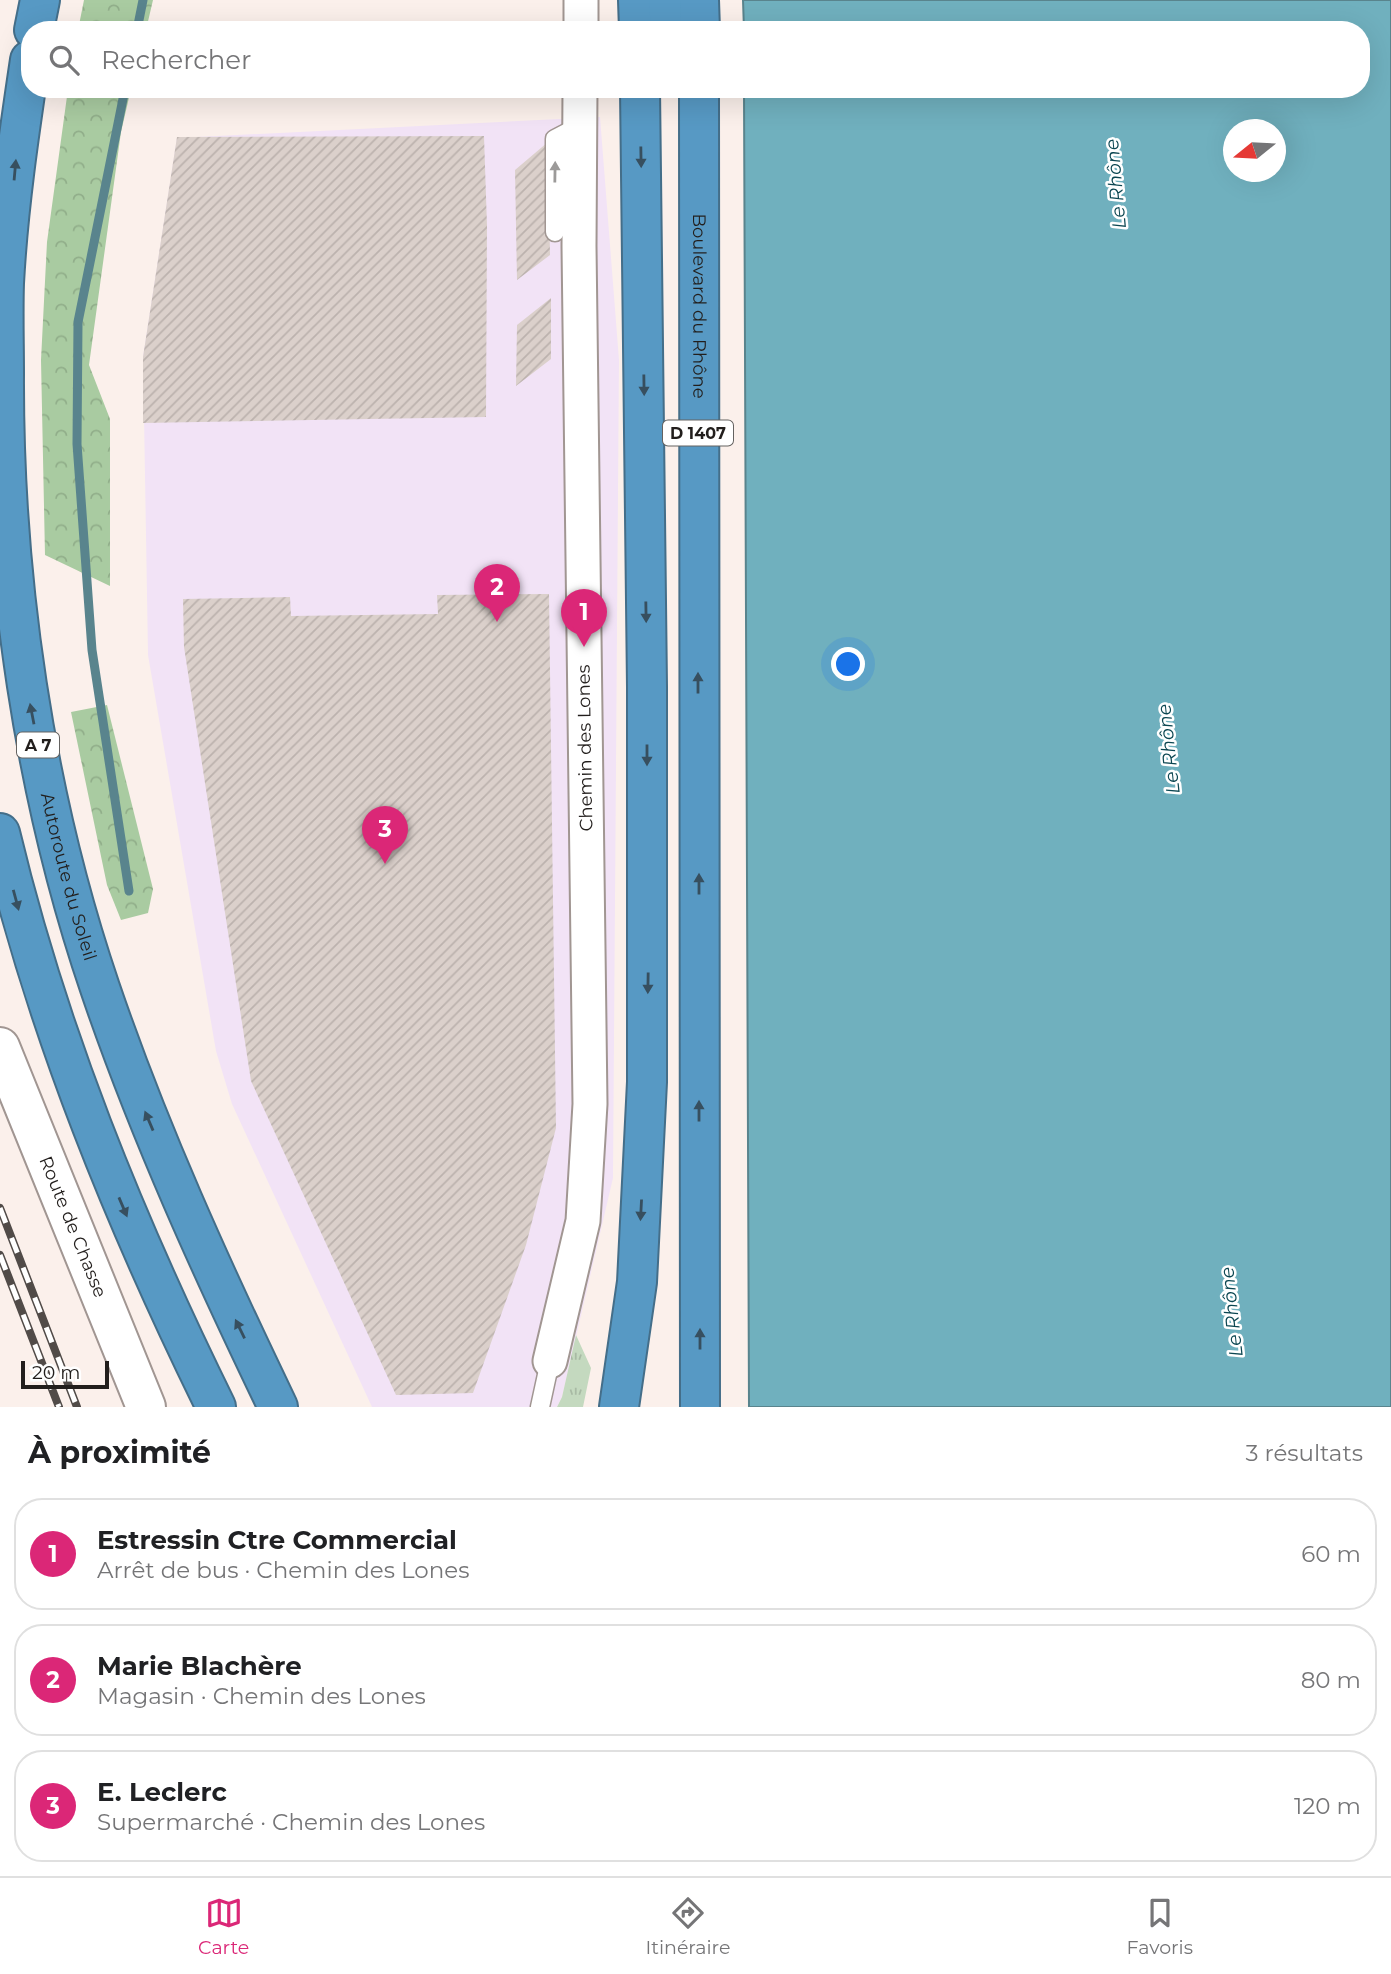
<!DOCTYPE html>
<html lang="fr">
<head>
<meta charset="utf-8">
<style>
  body { margin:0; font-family:Montserrat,sans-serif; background:#f6f6f6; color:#202124 }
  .compass { position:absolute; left:1223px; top:119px; width:63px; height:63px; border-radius:50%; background:#fff; box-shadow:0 7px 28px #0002; rotate:252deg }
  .scale { position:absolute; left:21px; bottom:18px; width:88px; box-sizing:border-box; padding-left:7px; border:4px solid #221e1c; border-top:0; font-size:19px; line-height:24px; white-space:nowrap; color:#221e1c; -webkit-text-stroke:5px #fff; paint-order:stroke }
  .you { position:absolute; left:849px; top:665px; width:24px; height:24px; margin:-18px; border:5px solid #fff; border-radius:50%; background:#1a73e8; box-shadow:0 0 0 10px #1a73e833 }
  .badge { display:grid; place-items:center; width:46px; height:46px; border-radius:50%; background:#db2777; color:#fff; font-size:23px; font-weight:700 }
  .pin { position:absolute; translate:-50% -58px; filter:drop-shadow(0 2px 4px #0008) }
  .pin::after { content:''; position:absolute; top:37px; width:24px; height:21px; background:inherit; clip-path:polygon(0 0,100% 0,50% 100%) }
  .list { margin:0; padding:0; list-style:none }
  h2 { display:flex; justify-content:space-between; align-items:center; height:91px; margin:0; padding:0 28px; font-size:30px }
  h2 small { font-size:23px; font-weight:400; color:#757577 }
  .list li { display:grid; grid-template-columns:46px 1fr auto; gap:21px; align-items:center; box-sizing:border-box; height:112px; margin:0 14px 14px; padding:0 14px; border:2px solid #e0e0e0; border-radius:28px }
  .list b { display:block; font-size:26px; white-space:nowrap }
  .list p { margin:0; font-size:23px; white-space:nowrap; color:#757577 }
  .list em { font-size:23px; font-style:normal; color:#757577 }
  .icon { flex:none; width:38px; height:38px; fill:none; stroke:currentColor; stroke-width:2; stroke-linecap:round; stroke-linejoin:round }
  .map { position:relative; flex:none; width:1391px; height:1407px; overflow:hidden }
  .search { position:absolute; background:#fff; box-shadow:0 7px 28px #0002; left:21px; right:21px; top:21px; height:77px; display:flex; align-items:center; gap:18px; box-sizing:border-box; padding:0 24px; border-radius:28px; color:#757577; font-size:26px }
  .sheet { height:469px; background:#fff }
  nav { display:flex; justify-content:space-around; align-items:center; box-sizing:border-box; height:98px; border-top:2px solid #e0e0e0; background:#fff; font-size:19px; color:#757577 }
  nav a { display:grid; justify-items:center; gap:4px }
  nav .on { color:#db2777 }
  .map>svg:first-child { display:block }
</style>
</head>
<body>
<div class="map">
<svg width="1391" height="1407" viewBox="0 0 1391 1407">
  <defs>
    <pattern id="grass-tufts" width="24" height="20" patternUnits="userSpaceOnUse" patternTransform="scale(1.75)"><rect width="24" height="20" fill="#c4d9bf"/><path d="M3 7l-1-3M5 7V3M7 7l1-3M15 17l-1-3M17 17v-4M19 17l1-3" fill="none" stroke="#a8baa4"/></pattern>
    <pattern id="forest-crowns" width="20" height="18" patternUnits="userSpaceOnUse" patternTransform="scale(1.75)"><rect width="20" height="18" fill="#a9cba1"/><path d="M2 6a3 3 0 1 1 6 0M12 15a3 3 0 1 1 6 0" fill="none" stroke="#91ae8a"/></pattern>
    <pattern id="building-hatch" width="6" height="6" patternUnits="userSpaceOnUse" patternTransform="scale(1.75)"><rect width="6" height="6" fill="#dbd0cb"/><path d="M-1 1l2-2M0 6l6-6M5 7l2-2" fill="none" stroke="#bcb2ae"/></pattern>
  </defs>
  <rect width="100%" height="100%" fill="#fbf0eb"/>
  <path fill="#f2e3f6" d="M600 117 619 360 613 1178 562 1397 557 1407H372L232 1104 216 1051 148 655 143 357 177 138Z"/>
  <path fill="url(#grass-tufts)" d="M576 1335 591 1368 583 1407H557L562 1397Z"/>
  <path fill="url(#forest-crowns)" d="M84 0H153L146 30H78Z
    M68 89H131L121 132 89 365 110 419V586L45 555 41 360 47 242Z
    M107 705 153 889 148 913 121 920 107 885 71 712Z"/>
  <path fill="#70b0be" stroke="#59848d" stroke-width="2" fill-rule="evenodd" d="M743 0H1391V1407H749L744 89H1361V30H744ZM1234 130H1276V172H1234Z"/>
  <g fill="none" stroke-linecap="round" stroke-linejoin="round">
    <path stroke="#59848d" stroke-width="9" d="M137 30 143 0
      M125 89 78 322 77 444 92 650 129 891"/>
  </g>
  <path fill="url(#building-hatch)" d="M484 136 487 226 486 417 143 423V357L177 137Z
    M548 142 550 255 517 280 515 170Z
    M551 298V359L516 386 517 325Z
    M549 594 556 1128 526 1245 473 1393 396 1395 251 1081 184 647 183 599 290 597 291 616 438 614 437 595Z"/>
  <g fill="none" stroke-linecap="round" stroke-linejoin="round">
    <g stroke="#a19692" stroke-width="21">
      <path id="lane" d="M555 232V139L580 126
        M540 1407 550 1361"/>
    </g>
    <g stroke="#a19692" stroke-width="37">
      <path id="street" d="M581 0V30
        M550 1361 583 1221 590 1104 579 246 580 89"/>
    </g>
    <g stroke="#a19692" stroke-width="42">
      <g id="secondary">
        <path id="s1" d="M0 1047 146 1407"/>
      </g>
    </g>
    <g stroke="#446e89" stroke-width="42">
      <g id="highway">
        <path d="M638 0 639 30"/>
        <path d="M668 0 670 30"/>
        <path d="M699 0 700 30"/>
        <path d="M34 30 40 0"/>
        <path id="s2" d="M30 60C19 134 8 208 4 283 3 313 4 344 4 374 3 578 34 794 100 988 149 1132 212 1270 278 1407"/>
        <path id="s3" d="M699 89 700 1407"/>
        <path d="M0 833C48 1034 125 1222 216 1407"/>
        <path d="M619 1407 637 1282 647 1082V687L640 89"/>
      </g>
    </g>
    <use href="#lane" stroke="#fff" stroke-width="18"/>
    <use href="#street" stroke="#fff" stroke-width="33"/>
    <use href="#secondary" stroke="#fff" stroke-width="38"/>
    <use href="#highway" stroke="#5799c4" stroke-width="38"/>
    <g stroke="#514b48" stroke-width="8">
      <path id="rail" d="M0 1208 77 1407
        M0 1255 59 1407"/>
    </g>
    <use href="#rail" stroke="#fff" stroke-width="5" stroke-dasharray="16" stroke-linecap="butt"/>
  </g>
  <defs><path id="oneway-solid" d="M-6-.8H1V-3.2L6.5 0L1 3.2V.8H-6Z" transform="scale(1.75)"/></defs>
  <g fill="#374f5f">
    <use href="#oneway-solid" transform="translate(641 157) rotate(89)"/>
    <use href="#oneway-solid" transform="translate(15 170) rotate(-85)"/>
    <use href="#oneway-solid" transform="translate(644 385) rotate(89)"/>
    <use href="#oneway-solid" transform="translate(646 612) rotate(89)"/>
    <use href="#oneway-solid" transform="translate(698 683) rotate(-90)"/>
    <use href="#oneway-solid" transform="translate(32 714) rotate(-101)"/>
    <use href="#oneway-solid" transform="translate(647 755) rotate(90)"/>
    <use href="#oneway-solid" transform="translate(699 884) rotate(-90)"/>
    <use href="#oneway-solid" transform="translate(16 900) rotate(75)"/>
    <use href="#oneway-solid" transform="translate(648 983) rotate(91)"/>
    <use href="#oneway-solid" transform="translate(699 1111) rotate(-90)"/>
    <use href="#oneway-solid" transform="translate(149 1121) rotate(-113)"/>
    <use href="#oneway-solid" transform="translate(123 1207) rotate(67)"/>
    <use href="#oneway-solid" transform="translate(641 1210) rotate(93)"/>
    <use href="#oneway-solid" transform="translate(240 1329) rotate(-116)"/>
    <use href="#oneway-solid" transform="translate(700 1339) rotate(-90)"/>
  </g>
  <use fill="#9c9a99" href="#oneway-solid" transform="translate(555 172) rotate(-89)"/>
  <g text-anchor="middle" stroke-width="5" stroke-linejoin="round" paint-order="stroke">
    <g fill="#fff" stroke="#646260" stroke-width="2">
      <rect x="663" y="420.5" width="70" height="25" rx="5"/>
      <rect x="17" y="732.5" width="42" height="25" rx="5"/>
    </g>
    <g font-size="16" font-weight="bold" fill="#221e1c">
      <text x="698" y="439">D 1407</text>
      <text x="38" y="751">A 7</text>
    </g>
    <g font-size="18" fill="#221e1c" stroke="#fff">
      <text dy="6" stroke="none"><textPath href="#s3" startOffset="217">Boulevard du Rhône</textPath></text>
      <text transform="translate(585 748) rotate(-91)" y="6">Chemin des Lones</text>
      <text dy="6" stroke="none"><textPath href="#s2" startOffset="824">Autoroute du Soleil</textPath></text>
      <text dy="6" stroke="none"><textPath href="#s1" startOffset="194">Route de Chasse</textPath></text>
    </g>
    <g font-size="19" font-style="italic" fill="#0b4651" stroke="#fff">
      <text transform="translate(1115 184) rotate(-95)" y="7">Le Rhône</text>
      <text transform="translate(1168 749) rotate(-96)" y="7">Le Rhône</text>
      <text transform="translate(1231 1312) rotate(-96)" y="7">Le Rhône</text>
    </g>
  </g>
</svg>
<svg class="compass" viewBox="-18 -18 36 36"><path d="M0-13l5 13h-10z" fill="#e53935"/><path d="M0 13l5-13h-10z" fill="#757577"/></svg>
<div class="scale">20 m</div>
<div class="you"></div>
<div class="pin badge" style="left:584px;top:647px">1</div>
<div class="pin badge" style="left:497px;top:622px">2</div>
<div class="pin badge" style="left:385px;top:864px">3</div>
<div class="search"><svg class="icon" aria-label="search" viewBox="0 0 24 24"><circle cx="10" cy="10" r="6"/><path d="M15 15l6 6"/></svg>Rechercher</div>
</div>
<section class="sheet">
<h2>À proximité<small>3 résultats</small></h2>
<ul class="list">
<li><span class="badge">1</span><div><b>Estressin Ctre Commercial</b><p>Arrêt de bus · Chemin des Lones</p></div><em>60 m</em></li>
<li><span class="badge">2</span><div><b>Marie Blachère</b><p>Magasin · Chemin des Lones</p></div><em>80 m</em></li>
<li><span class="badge">3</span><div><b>E. Leclerc</b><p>Supermarché · Chemin des Lones</p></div><em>120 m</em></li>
</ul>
</section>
<nav>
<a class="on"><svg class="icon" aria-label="map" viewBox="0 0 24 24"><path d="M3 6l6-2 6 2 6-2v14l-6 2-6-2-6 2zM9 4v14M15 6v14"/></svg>Carte</a>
<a><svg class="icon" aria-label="directions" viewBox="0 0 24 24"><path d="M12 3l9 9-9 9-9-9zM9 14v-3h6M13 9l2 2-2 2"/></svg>Itinéraire</a>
<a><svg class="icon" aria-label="saved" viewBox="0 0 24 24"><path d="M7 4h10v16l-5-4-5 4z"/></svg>Favoris</a>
</nav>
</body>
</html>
